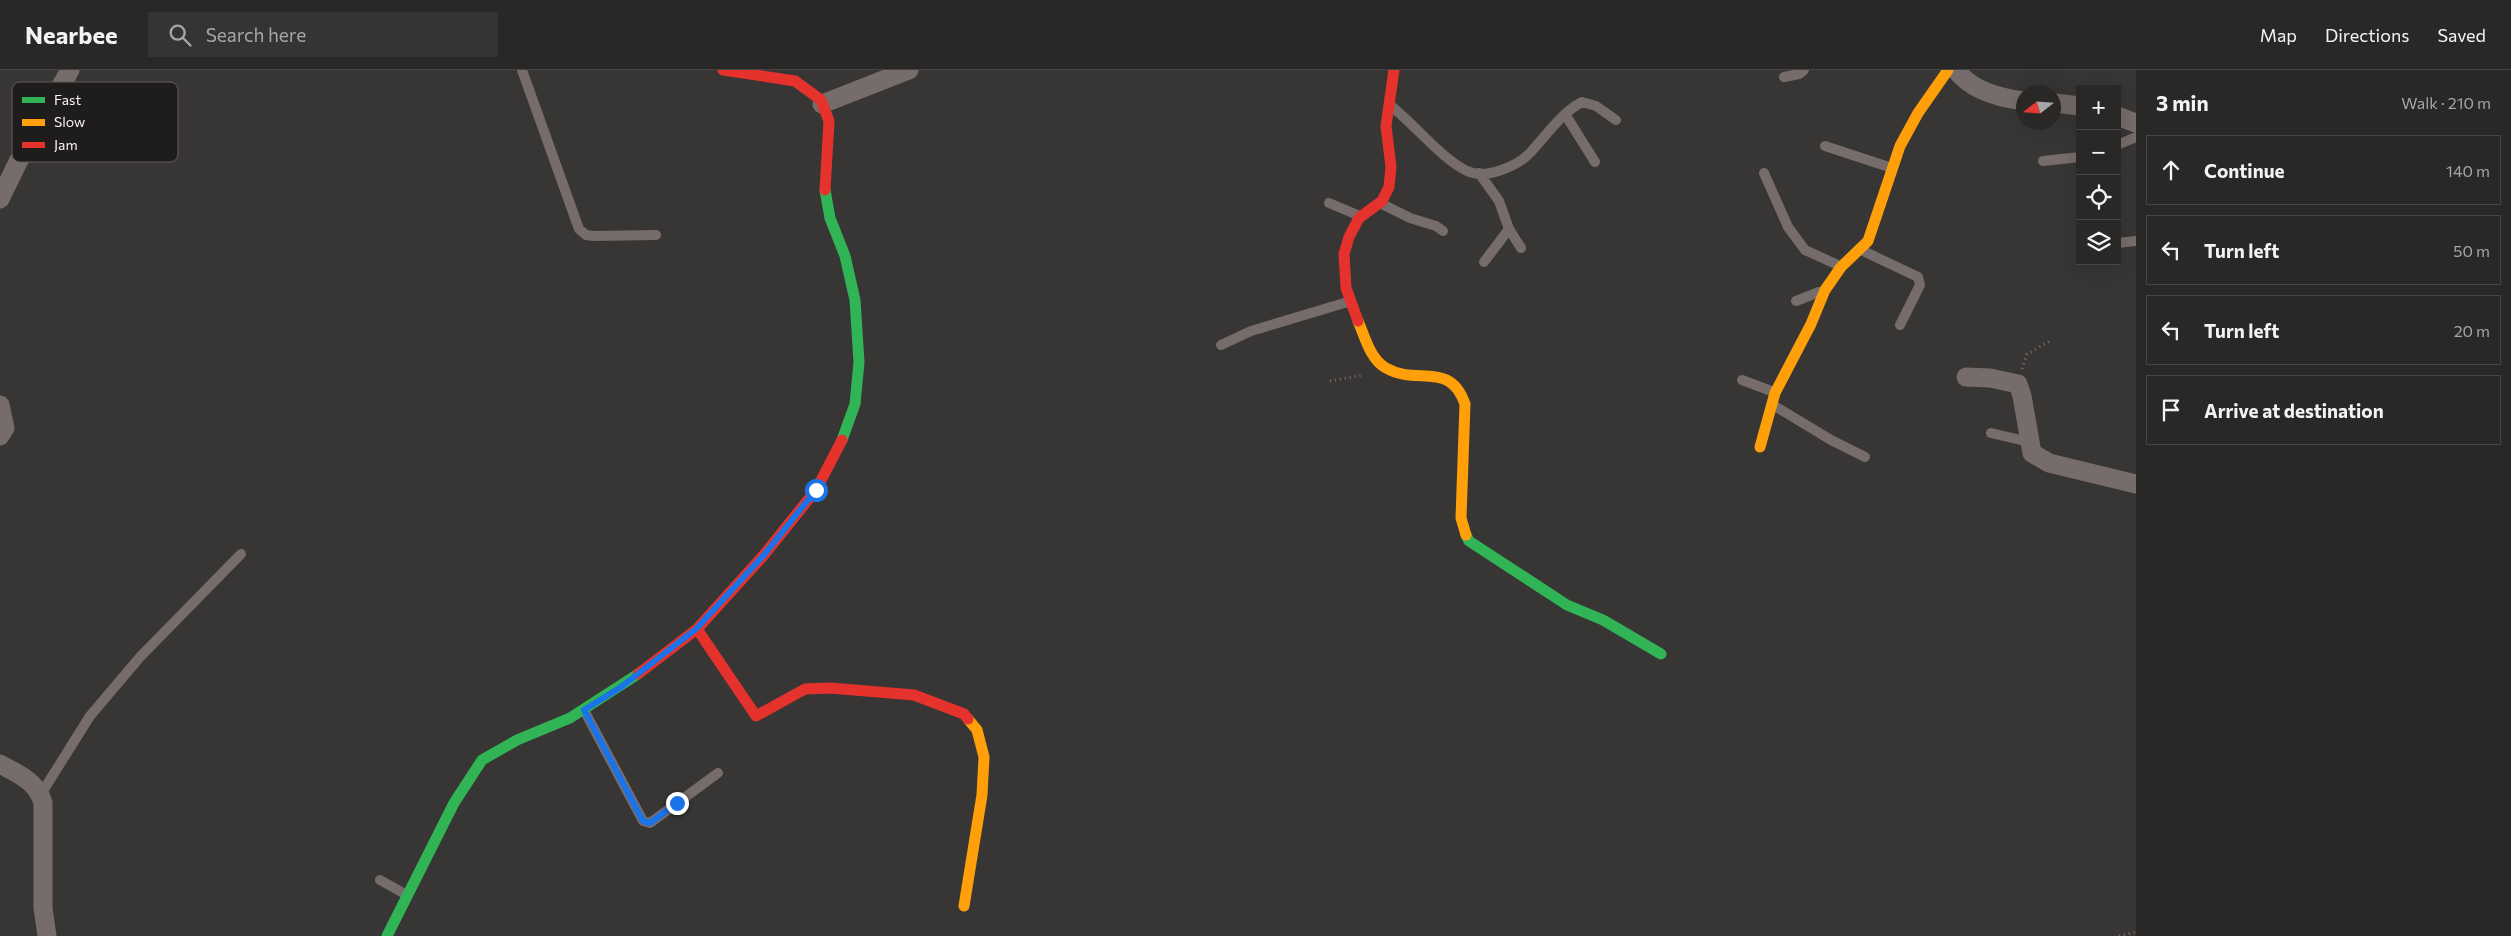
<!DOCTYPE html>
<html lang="en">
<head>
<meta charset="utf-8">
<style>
  body { margin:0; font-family:Commissioner,sans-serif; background:#363433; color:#f1f3f6 }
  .controls { position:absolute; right:15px; top:15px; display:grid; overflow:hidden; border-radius:0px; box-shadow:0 5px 20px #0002 }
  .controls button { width:45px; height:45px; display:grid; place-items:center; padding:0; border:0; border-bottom:1px solid #464444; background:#2a2827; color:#f1f3f6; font:25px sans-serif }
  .compass { position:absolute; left:2016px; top:15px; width:45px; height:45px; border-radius:50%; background:#2a2827; box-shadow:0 5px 20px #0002; rotate:253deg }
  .stop { position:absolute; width:15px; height:15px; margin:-11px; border:4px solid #1a73e8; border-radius:50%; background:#fff }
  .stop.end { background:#1a73e8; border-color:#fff; box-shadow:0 1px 5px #0008 }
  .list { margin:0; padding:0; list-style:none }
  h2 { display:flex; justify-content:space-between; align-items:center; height:65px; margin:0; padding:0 20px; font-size:21px }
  h2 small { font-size:16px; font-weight:400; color:#a5a6a7 }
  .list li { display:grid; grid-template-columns:32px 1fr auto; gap:15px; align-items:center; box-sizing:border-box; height:70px; margin:0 10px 10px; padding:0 10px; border:1px solid #464444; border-radius:0px }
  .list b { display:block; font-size:19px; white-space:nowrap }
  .list em { font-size:16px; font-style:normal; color:#a5a6a7 }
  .icon { flex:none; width:28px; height:28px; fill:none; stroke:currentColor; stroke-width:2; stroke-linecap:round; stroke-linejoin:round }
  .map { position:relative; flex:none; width:2136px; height:866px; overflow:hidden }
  header { display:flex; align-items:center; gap:30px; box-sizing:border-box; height:70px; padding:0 25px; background:#2a2827; border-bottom:1px solid #464444 }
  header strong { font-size:24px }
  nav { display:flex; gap:28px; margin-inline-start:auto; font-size:18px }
  .search { width:350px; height:45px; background:#363433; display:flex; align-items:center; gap:12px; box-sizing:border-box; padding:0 18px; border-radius:0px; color:#a5a6a7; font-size:19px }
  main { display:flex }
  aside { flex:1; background:#2a2827 }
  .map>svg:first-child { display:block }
</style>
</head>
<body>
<header>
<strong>Nearbee</strong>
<div class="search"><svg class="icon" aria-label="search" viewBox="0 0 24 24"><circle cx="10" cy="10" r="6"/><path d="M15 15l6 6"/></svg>Search here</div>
<nav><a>Map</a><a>Directions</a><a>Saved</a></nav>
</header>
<main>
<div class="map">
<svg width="2136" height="866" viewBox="0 0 2136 866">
  <rect width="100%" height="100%" fill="#383634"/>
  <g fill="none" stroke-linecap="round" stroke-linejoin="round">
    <path stroke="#787170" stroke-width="3" stroke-dasharray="1 4" stroke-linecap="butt" d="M2022 299 2027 284 2050 271
      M1330 311 1364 305
      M2119 866 2136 862"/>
    <path stroke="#756c6b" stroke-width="10" d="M522 0 579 159 586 165 594 166 656 165
      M1784 7 1799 4 1804 0
      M1391 36C1415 55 1442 89 1467 101 1486 110 1517 96 1530 83 1546 66 1561 43 1582 32L1596 36 1616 50
      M1565 44 1595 92
      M2117 75 2136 67
      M1825 76 1892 98
      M2043 91 2080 87
      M1479 103 1499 131 1509 159 1521 178
      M1764 103 1788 157 1805 180 1840 196
      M1329 133 1360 146
      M1382 134 1410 148 1436 156 1443 161
      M2117 173 2136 171
      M1861 180 1918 207 1920 215 1900 255
      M1484 192 1509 159
      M1796 231 1819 222
      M1221 275 1251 261 1351 231
      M1742 310 1774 322
      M1773 335 1831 370 1865 387
      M1991 363 2029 372
      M584 640 643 751 650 753 718 703
      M41 724 90 646 140 587 241 484
      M380 810 405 824"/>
    <path stroke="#756c6b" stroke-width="19" d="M1956 0C1971 20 2000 28 2024 31
      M2054 33 2080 36
      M822 34 909 0
      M2117 46 2136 53
      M0 129 18 92 70 0
      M1966 307 1990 308 2018 314 2022 326 2032 383 2049 393 2136 414
      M0 335 5 358 0 366
      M0 694C18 704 37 711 43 733V838L47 866"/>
    <path stroke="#30b455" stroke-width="11" d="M825 120 830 148 845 186 855 230 859 292 855 334 842 370
      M1466 465 1469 471 1567 535 1603 550 1661 584
      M387 866 454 733 482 690 517 670 570 648 638 604"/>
    <path stroke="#ff9f0a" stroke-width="11" d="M1358 251C1365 267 1370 289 1386 298 1417 316 1450 290 1465 334L1461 448 1466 465
      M1760 377 1775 323 1811 254 1825 220 1841 197 1868 171 1900 76 1918 43 1948 0
      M964 836 982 725 984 687 977 660 968 649"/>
    <path stroke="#e5322d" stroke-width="11" d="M723 0 795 11 821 30 829 51 825 120
      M1358 251 1346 218 1344 184 1349 167 1359 148 1382 131 1389 117 1391 97 1386 56 1394 0
      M697 559 756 646 805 619 830 618 914 625 964 644 968 649
      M638 604 697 559 763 486 816 420 842 370"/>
  </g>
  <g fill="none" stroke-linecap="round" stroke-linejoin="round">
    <path stroke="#1a73e8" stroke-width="6" d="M677 733 650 753 643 751 584 640 621 617 696 559 763 486 816 420"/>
  </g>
  <rect x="12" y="12" width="166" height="80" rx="8" fill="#1f1d1c" stroke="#605d5c" stroke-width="1"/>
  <rect x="22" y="27" width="23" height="6" fill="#30b455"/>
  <rect x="22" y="49" width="23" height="7" fill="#ff9f0a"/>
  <rect x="22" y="72" width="23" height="6" fill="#e5322d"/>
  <g font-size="14" fill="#f6f3f2">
    <text x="54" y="35">Fast</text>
    <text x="54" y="57">Slow</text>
    <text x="54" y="80">Jam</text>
  </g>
</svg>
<div class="controls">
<button>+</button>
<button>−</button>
<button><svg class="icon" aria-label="locate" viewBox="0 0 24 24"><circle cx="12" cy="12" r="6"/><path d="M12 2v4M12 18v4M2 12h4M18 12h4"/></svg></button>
<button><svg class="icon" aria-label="layers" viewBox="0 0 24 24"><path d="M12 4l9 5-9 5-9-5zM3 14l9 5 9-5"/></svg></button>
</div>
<svg class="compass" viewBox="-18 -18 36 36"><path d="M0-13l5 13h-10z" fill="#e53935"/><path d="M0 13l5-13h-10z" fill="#a5a6a7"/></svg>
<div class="stop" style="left:816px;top:420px"></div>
<div class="stop end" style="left:677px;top:733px"></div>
</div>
<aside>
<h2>3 min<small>Walk · 210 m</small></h2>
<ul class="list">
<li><svg class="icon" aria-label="ahead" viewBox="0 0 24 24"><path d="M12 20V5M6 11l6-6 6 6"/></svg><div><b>Continue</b></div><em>140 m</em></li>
<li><svg class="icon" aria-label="left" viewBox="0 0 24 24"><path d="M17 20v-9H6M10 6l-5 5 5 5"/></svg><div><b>Turn left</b></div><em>50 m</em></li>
<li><svg class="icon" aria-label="left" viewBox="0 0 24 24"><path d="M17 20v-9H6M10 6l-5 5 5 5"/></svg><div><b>Turn left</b></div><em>20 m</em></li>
<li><svg class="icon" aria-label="arrive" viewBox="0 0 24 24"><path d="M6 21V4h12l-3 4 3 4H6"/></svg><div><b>Arrive at destination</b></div></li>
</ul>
</aside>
</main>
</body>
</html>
